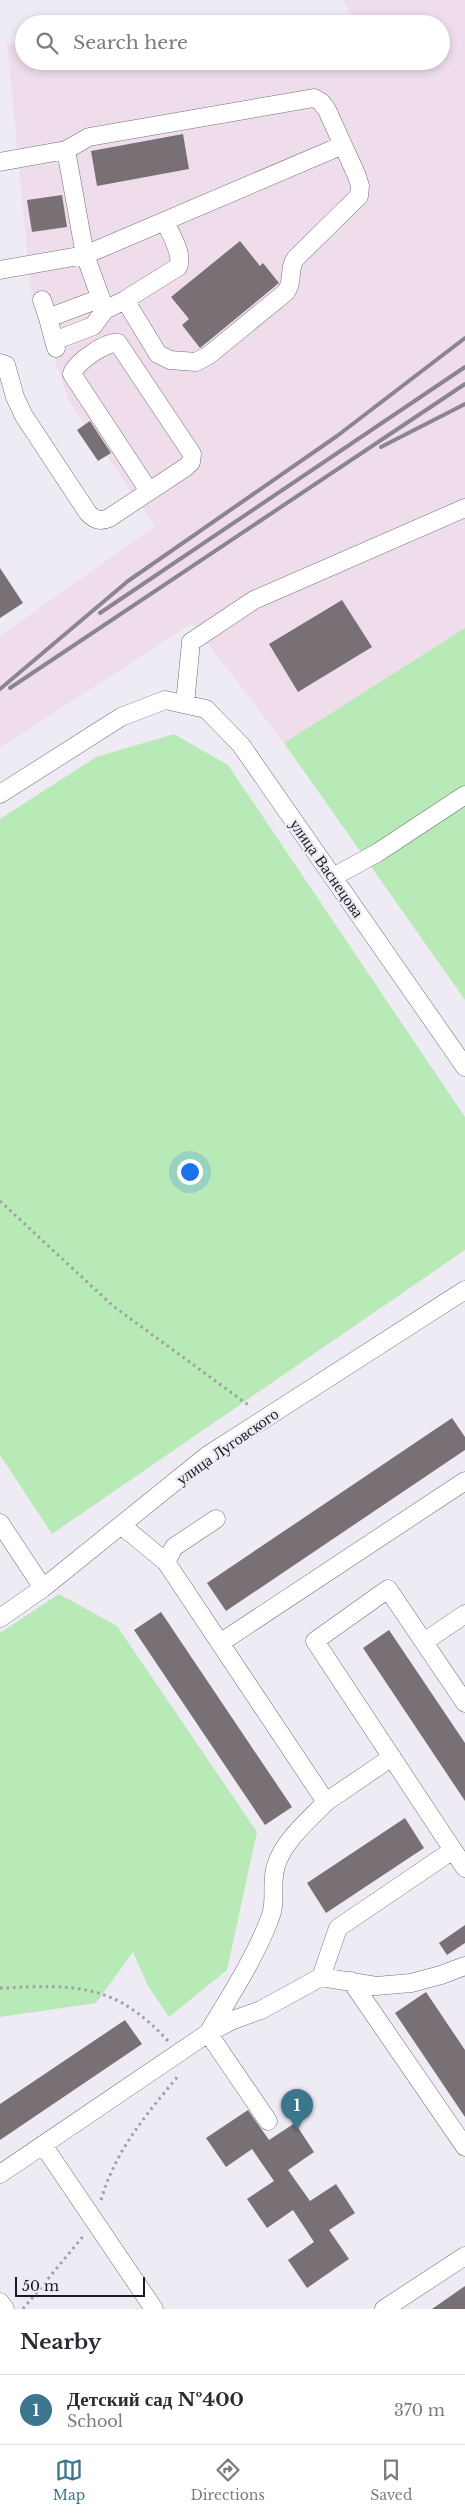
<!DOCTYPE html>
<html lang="en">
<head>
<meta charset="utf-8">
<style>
  body { margin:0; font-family:"Libre Baskerville",serif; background:#f2f2f3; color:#2b2b33 }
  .scale { position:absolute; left:15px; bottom:12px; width:130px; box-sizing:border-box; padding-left:5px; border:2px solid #1b1a1d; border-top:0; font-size:14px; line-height:18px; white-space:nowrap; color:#1b1a1d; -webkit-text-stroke:4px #efebf5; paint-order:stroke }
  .you { position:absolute; left:189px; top:1171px; width:18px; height:18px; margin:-12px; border:4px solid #fff; border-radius:50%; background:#1a73e8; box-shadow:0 0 0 8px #1a73e833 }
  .badge { display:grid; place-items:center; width:32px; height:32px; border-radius:50%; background:#3c758e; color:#fff; font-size:16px; font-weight:700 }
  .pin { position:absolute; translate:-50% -41px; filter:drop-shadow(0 1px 2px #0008) }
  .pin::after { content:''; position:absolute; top:26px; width:18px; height:15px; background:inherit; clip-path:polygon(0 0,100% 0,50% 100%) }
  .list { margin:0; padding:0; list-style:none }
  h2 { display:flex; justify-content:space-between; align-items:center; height:65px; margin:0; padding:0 20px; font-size:21px }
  h2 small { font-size:16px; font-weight:400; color:#7c7c81 }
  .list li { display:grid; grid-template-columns:32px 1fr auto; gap:15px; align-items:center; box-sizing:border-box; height:70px; padding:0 20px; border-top:1px solid #e1e1e2 }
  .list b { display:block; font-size:19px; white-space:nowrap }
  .list p { margin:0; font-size:16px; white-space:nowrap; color:#7c7c81 }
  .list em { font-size:16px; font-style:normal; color:#7c7c81 }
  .icon { flex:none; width:28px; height:28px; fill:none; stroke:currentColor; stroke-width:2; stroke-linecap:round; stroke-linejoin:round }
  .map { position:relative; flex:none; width:465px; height:2309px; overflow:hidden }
  .search { position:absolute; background:#fff; box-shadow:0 2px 8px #0003; left:15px; right:15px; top:15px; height:55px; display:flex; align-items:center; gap:12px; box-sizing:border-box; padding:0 18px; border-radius:28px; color:#7c7c81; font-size:19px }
  .sheet { height:135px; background:#fff }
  nav { display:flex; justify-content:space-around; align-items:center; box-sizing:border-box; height:70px; border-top:1px solid #e1e1e2; background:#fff; font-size:14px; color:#7c7c81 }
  nav a { display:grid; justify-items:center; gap:2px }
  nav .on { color:#3c758e }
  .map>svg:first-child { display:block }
</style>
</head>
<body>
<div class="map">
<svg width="465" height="2309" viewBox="0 0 465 2309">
  <rect width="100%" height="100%" fill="#efebf5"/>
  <path fill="#f0ddec" d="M343 0H465V628L284 743 192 623 0 748V636L155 526 69 401 31 293 7 43H24V61H441V24H355Z"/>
  <path fill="#b8eab7" d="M465 628V1000L284 743Z
    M174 734 228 765 465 1117V1250L52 1534 0 1455V819L96 757Z
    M59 1594 117 1626 257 1832 227 1970 169 2017 148 1986 133 1952 96 2003 0 2017V1633Z"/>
  <path fill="#787075" d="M183 134 189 169 97 186 91 151Z
    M62 195 67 227 32 232 27 200Z
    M240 241 260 266 263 263 279 283 200 348 182 325 189 319 171 297Z
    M90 421 111 453 98 461 77 430Z
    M0 568 23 603 0 618Z
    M342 600 372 647 298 692 269 644Z
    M452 1418 465 1437V1450L226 1611 207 1583Z
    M161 1612 292 1807 265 1825 134 1630Z
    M389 1630 465 1743V1801L363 1648Z
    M405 1818 424 1848 326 1913 307 1883Z
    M465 1925V1943L447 1955 439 1943Z
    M426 1992 465 2050V2117L395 2013Z
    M125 2020 142 2044 0 2140V2104Z
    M248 2110 269 2140 295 2123 314 2152 288 2170 310 2201 336 2184 355 2213 329 2230 349 2259 307 2288 288 2260 314 2242 293 2210 267 2228 247 2199 274 2181 252 2149 226 2167 206 2138Z
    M465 2286V2309H432Z"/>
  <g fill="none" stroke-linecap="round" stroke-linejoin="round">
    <g stroke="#726f77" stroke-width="19">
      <path id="minor" d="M0 162 66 150 89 137 314 98 321 102 327 110 357 176 360 186 359 196 295 259C288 270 294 281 286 292L209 355 196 362 170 360 158 354 125 300 105 310 85 255 66 150
        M0 270 85 255 343 145
        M42 300 48 318
        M125 300 178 267C184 254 170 234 165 221
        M54 341 93 326 105 310
        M56 348 48 318 101 298
        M0 363 6 365 15 397 24 416 88 513C95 520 100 522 109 518L186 467 191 462 192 454 118 343C106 341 75 363 72 374L149 491
        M185 704 191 642 254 600 465 508
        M0 794 121 717 165 700 206 709 241 745 465 1067
        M333 877 377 853 465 795
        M0 1523 43 1588
        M121 1525 166 1562 326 1802C307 1822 276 1847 274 1876 272 1891 276 1904 270 1918 255 1958 230 1996 208 2033L268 2121
        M166 1562 174 1547 216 1519
        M0 1618 43 1588 208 1455 465 1290
        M424 1642 465 1614
        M220 1643 465 1481
        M326 1802 392 1757
        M453 1850 315 1641 388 1589 465 1703
        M321 1977 338 1928 453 1850 465 1868
        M351 1981 465 2147
        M43 2145 154 2309
        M0 2174 208 2033 233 2020 261 2010 321 1977 376 1986 411 1983 441 1975 465 1966
        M0 2302 5 2309
        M384 2309 465 2256"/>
    </g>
    <path stroke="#a09da4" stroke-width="3" stroke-dasharray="2.5 4" stroke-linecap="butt" d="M0 1201 113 1306 251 1407
      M0 1988C76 1985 114 1982 169 2042
      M101 2200C116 2149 146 2115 179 2075
      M23 2309 85 2234"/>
    <use href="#minor" stroke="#fff" stroke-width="18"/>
    <path stroke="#89868d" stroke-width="4" d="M381 447 465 404
      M100 613 465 367
      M10 688 465 384
      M0 689 128 581 337 436 465 338"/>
  </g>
  <g text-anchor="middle" stroke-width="4.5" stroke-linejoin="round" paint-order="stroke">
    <g font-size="16" fill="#1b1a1d" stroke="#efebf5">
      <text transform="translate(327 868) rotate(55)" y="6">улица Васнецова</text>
      <text transform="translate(227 1446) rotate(-35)" y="6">улица Луговского</text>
    </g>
  </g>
</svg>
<div class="scale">50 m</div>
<div class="you"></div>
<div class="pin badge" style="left:297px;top:2130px">1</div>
<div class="search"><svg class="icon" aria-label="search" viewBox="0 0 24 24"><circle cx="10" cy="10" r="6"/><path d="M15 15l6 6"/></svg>Search here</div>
</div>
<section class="sheet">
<h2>Nearby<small></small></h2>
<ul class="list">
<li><span class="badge">1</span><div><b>Детский сад №400</b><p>School</p></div><em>370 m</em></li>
</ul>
</section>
<nav>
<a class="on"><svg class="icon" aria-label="map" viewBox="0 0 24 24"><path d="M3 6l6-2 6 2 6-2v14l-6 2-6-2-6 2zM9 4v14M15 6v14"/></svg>Map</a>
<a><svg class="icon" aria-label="directions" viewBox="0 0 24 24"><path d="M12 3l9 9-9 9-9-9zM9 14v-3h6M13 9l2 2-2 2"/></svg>Directions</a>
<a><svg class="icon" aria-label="saved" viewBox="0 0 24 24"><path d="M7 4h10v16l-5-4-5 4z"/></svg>Saved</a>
</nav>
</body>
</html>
